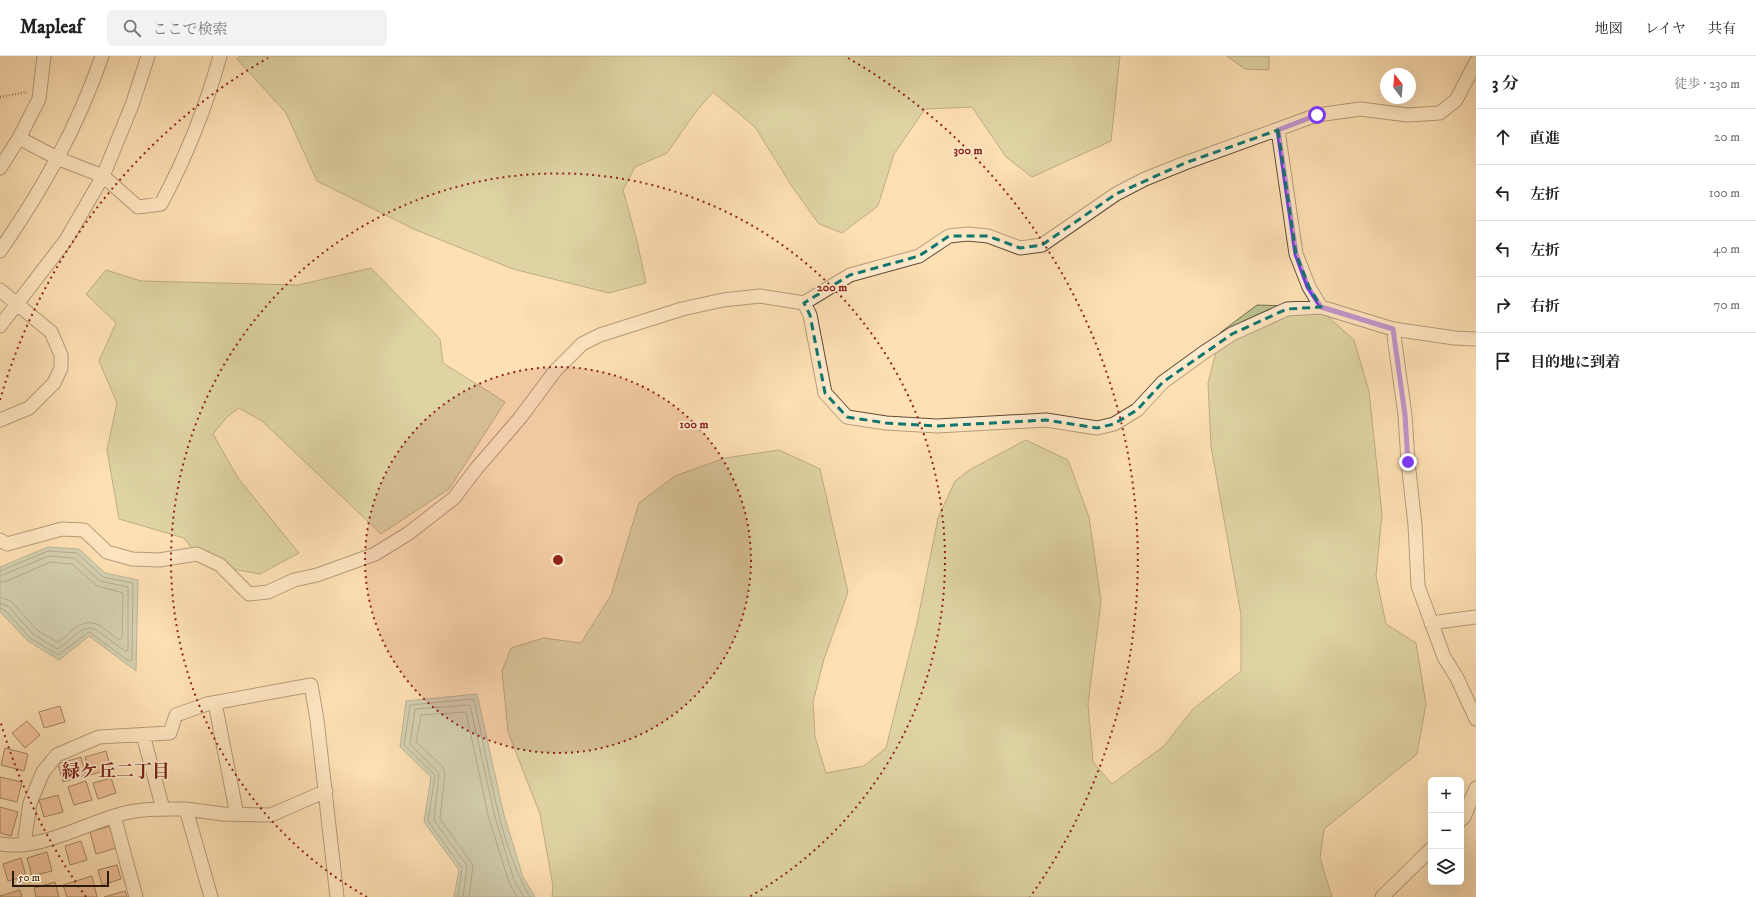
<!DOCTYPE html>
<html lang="ja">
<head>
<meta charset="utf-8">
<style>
  body { margin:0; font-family:"IM FELL DW Pica","Noto Serif JP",serif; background:#f2f2f2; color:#222 }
  .controls { position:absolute; right:12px; bottom:12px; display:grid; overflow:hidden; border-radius:6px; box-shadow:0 4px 16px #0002 }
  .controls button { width:36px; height:36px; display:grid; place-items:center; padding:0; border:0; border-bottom:1px solid #e0e0e0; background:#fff; color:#222; font:20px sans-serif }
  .compass { position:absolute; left:1380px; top:12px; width:36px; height:36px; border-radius:50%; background:#fff; box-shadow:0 4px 16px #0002; rotate:344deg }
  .scale { position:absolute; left:12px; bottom:10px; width:97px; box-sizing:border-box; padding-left:4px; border:2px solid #2e1a0c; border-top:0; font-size:11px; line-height:14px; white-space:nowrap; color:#2e1a0c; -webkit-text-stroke:3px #feebce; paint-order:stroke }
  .stop { position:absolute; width:12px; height:12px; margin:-9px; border:3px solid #7c3aed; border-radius:50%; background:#fff }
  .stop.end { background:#7c3aed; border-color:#fff; box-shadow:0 1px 4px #0008 }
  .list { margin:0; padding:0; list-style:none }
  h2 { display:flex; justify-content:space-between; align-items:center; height:52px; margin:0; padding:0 16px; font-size:17px }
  h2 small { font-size:13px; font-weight:400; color:#767676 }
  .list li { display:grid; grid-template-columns:26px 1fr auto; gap:12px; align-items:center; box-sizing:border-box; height:56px; padding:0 16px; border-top:1px solid #e0e0e0 }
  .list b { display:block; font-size:15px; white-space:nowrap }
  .list em { font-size:13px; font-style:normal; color:#767676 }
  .icon { flex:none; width:22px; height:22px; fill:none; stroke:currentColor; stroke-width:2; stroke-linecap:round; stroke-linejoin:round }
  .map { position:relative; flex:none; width:1476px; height:841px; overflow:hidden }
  header { display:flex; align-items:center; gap:24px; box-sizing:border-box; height:56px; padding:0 20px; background:#fff; border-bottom:1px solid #e0e0e0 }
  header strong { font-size:19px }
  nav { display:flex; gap:22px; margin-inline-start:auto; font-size:14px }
  .search { width:280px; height:36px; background:#f2f2f2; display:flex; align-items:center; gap:10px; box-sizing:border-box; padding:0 14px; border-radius:6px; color:#767676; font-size:15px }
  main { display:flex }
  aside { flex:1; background:#fff }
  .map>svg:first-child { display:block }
</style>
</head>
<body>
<header>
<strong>Mapleaf</strong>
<div class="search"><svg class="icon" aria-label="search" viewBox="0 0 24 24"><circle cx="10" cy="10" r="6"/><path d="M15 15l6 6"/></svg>ここで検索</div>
<nav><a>地図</a><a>レイヤ</a><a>共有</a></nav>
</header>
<main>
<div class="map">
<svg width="1476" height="841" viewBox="0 0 1476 841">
  <rect width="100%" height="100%" fill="#fee0b4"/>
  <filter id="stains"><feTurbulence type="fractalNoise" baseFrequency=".005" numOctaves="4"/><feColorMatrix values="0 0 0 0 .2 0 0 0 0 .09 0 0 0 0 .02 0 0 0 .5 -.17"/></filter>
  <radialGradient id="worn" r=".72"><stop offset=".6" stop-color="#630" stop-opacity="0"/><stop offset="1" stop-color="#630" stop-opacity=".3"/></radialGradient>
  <path fill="#bbc391" stroke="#746e4e" d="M240 0H1120L1111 85 1032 121 1006 101 972 51 925 53 894 98 878 150 842 177 819 168 793 132 755 71 713 36 695 57 667 97 635 111 623 134 637 185 646 227 609 237 513 213 416 174 317 125 286 57 237 3Z
    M1227 0H1269V14L1245 13Z
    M371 212 440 283 443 307 505 346 449 433 381 478 262 365 239 352 227 361 213 378 238 422 299 497 260 518 204 508 184 482 119 463 107 394 117 347 99 305 116 267 86 238 106 214 141 225 298 229Z
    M1257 249 1317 251 1354 284 1369 335 1382 458 1376 520 1386 568 1416 587 1426 648 1417 698 1324 773 1320 802 1332 841H552L553 830 540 758 508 676 502 615 511 592 544 582 581 587 611 539 639 447 675 420 725 402 779 394 820 413 848 536 824 603 813 646 815 681 826 717 864 710 886 692 917 567 938 462 955 425 971 413 1026 384 1068 404 1089 461 1101 545 1088 648 1093 706 1112 728 1164 690 1193 653 1241 615V559L1211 390 1208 327 1221 276Z"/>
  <path fill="#a0bdad" stroke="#727c6d" d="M48 491 79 493 105 517 138 524 136 615 89 580 59 604 28 585 0 556V511Z
    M477 638 504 759 523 821 535 841H454L459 814 424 766 431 721 400 691 406 645Z"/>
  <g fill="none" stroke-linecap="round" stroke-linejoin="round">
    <path stroke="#676c5c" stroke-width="1" d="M0 515 48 495 77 497 103 521 133 527 132 604 129 605 89 576 58 599 30 582 5 554 0 552
      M0 520 49 500 74 502 100 525 128 531V594L125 595 95 573C81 567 69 588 57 593L33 578 8 550 0 547
      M0 526 7 525 50 506 72 508 97 530 123 537 122 582 119 584C101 571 93 558 72 574 68 578 62 584 57 586L37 574 11 545 0 541
      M458 841 462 812 428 765 435 719 404 689 410 649 472 643 474 644C488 704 499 790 530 841
      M463 841 467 810 434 764 439 717 410 688 415 653 470 649 495 761 514 824 524 841
      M469 841 473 809 440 763 445 717 442 710 416 686 421 659 466 656 489 763 509 826 517 841"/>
  </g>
  <path fill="#eaa77e" stroke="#2e1a0c" d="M60 650 65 666 44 672 39 656Z
    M27 665 40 679 25 692 12 677Z
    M5 692 28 698 24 715 1 709Z
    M106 695 111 713 90 719 85 701Z
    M81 701 86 719 63 726 58 708Z
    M0 721 22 726 17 746 0 742Z
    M111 722 116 737 98 743 93 727Z
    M86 725 92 744 74 749 68 731Z
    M58 739 63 756 44 761 39 744Z
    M0 751 18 756 11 780 0 777Z
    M114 769 120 791 96 798 90 776Z
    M81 785 87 804 70 809 65 790Z
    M47 796 52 815 32 820 27 802Z
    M21 802 26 820 8 825 3 808Z
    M117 809 121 823 102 829 98 814Z
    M92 820 97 841H67L63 829Z
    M55 826 59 841H36L34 832Z
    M20 834 22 841H0V840Z
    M125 835 127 841H104Z"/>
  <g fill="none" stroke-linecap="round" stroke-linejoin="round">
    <g stroke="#624c36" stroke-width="15">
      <path id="minor" d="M1278 74 1296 198 1309 231 1321 251
        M19 82 59 103 103 120 132 49 148 0
        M0 112 19 82 39 43 44 0
        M0 195C43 132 77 73 102 0
        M0 234 51 276 61 299V312L54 327 29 352 0 364
        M804 247 810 259 825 337 847 361 886 367 937 370 1046 364 1097 372 1114 368 1137 354 1163 326 1203 297 1232 278 1287 253 1321 251 1393 273 1455 282 1476 283
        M0 270 66 184 103 120 138 151 161 148C186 101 206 51 220 0
        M1393 273 1405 359 1408 406 1415 469 1418 530 1444 601 1457 622 1476 663
        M0 484 7 488 62 473 84 474 107 496 132 503 159 504 197 498 220 509 249 538 268 536 294 524 317 519 375 498 409 477 454 442 476 413 520 362 555 315 582 288 600 279 682 253 723 244 760 240 804 247 850 219 919 200 949 180 968 178 988 180 1020 192 1042 189 1116 138 1145 123 1185 107 1317 59 1360 53 1408 59 1440 57 1456 44 1476 6
        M1431 567 1476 561
        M215 647 237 759
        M143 679 163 753
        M186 753 223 758 271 759 326 735
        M114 760 136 841
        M1461 764 1464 761 1476 732
        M0 788C39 795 84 768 121 758 142 752 164 753 186 753L211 841
        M24 788 30 747 43 716 57 699 99 681 170 677 176 659 207 648 311 629 317 664 337 841
        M1382 841 1431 793"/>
    </g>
    <path stroke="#2e1a0c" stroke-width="2.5" stroke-dasharray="1 2" stroke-linecap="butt" d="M0 41 27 36"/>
    <use href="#minor" stroke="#feebce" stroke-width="13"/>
  </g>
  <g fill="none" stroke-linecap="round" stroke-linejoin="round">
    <path stroke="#7c3aed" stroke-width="5" d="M1317 59 1278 74 1296 198 1308 231 1321 251 1393 273 1405 359 1408 406"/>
  </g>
  <path d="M0 0H1476V841H0ZM1278 74 1296 198 1309 231 1321 251 1287 253 1232 278 1163 326 1137 354 1114 368 1097 372 1046 364 937 370 886 367 847 361 825 337 810 259 804 247 850 219 919 200 949 180H988L1020 192 1042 189 1116 138 1185 107Z" fill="#fee0b4" fill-opacity=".55" fill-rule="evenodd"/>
  <path fill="none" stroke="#0f766e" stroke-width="3" stroke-dasharray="8 5" stroke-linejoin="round" d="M1278 74 1296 198 1309 231 1321 251 1287 253 1232 278 1163 326 1137 354 1114 368 1097 372 1046 364 937 370 886 367 847 361 825 337 810 259 804 247 850 219 919 200 949 180H988L1020 192 1042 189 1116 138 1185 107Z"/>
  <circle cx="558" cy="504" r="193" fill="#8f2418" fill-opacity=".12"/>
  <g fill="none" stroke="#8f2418" stroke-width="2" stroke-dasharray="2 4">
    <circle cx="558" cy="504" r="193"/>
    <path d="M367 841A387 387 0 1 1 749 841"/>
    <path d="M86 841A580 580 0 0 1 0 664M0 344A580 580 0 0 1 268 2M848 2A580 580 0 0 1 1030 841"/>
  </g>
  <g text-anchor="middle" stroke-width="3.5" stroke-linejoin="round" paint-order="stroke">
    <g font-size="18" font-weight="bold" fill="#7a1f14" stroke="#feebce">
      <text x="116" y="721">緑ケ丘二丁目</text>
    </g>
  </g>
  <circle cx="558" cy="504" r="6" fill="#8f2418" stroke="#feebce" stroke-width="2"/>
  <g font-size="12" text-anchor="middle" font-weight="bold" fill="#8f2418" stroke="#feebce" stroke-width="3.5" stroke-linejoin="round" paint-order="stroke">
    <text x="968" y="98">300 m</text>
    <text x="832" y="235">200 m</text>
    <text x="694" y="372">100 m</text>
  </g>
  <rect width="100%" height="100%" filter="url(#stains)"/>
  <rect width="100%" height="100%" fill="url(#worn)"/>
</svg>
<div class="controls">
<button>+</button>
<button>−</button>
<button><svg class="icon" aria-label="layers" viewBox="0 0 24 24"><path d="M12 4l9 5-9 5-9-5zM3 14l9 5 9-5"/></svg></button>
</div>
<svg class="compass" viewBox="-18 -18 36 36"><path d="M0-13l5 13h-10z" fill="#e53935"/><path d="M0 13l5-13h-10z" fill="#767676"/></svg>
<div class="scale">50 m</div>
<div class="stop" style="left:1317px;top:59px"></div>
<div class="stop end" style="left:1408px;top:406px"></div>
</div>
<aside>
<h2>3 分<small>徒歩 · 230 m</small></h2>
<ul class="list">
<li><svg class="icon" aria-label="ahead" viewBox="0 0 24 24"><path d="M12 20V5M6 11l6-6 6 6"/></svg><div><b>直進</b></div><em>20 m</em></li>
<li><svg class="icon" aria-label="left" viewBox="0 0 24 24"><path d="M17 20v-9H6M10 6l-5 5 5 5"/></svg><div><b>左折</b></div><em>100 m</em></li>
<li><svg class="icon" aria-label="left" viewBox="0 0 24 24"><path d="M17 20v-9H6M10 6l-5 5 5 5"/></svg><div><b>左折</b></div><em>40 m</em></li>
<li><svg class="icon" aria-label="right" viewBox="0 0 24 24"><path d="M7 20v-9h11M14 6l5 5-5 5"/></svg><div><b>右折</b></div><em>70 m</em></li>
<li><svg class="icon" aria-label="arrive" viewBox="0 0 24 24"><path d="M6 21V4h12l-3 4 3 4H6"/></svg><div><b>目的地に到着</b></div></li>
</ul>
</aside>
</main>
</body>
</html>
